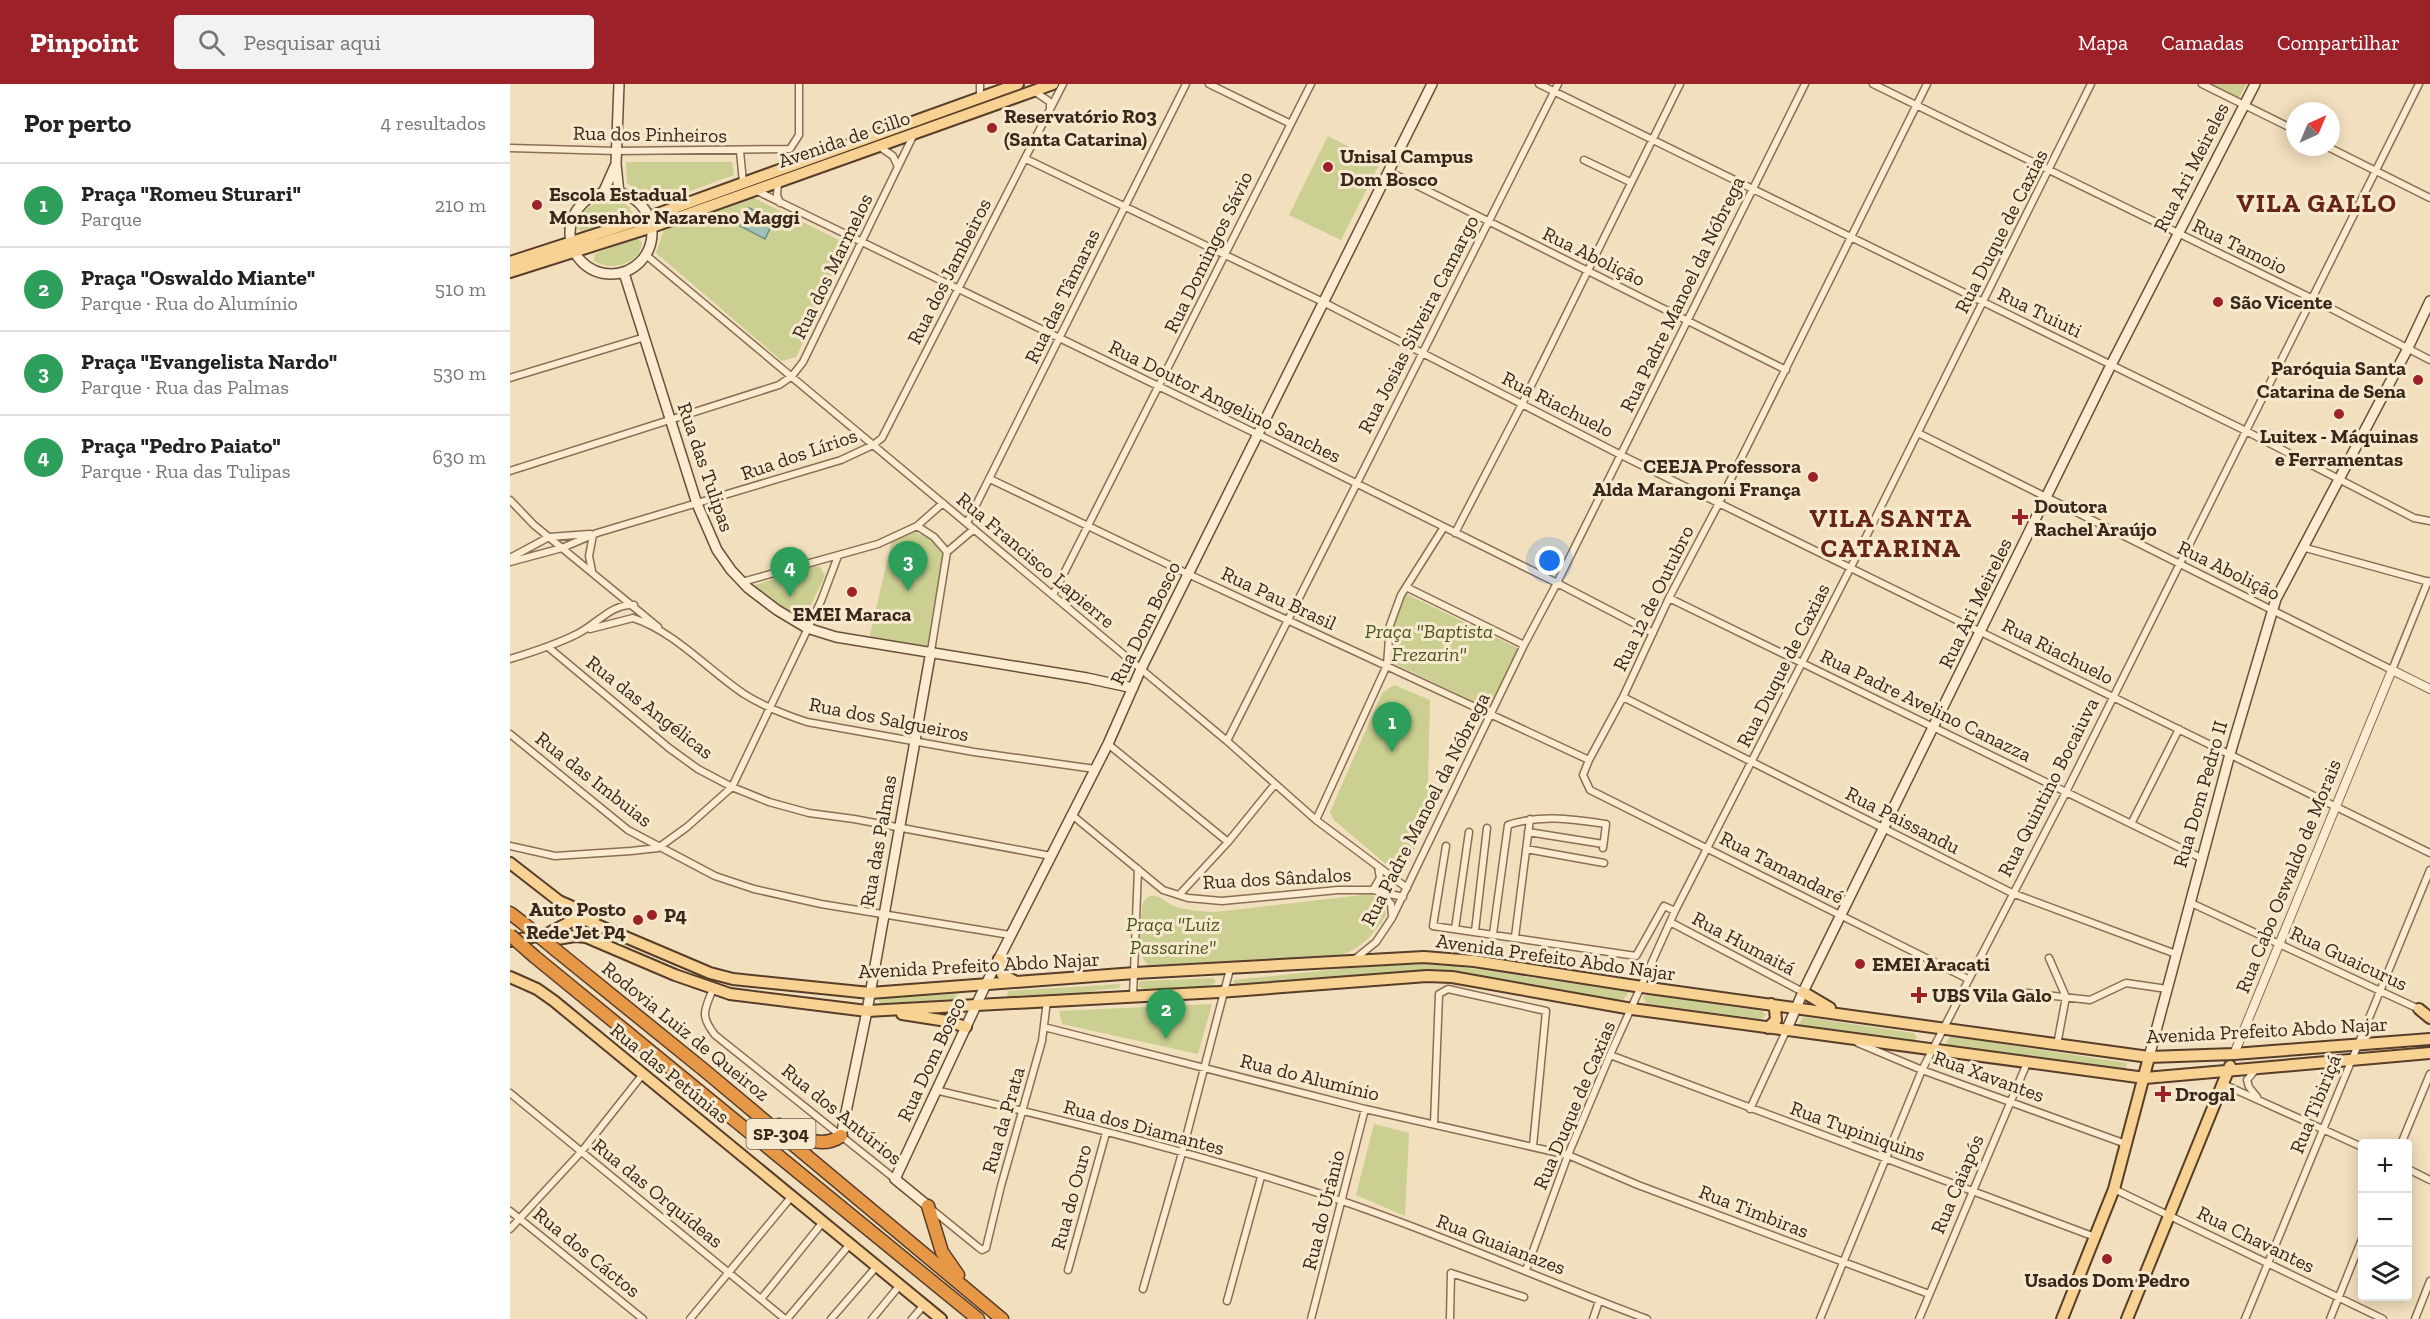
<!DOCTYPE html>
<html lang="pt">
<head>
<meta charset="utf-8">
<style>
  body { margin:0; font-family:"Zilla Slab",serif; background:#f2f2f2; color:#222 }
  .controls { position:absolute; right:18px; bottom:18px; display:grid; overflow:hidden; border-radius:6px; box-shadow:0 3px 15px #0003 }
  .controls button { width:54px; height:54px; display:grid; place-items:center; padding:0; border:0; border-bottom:2px solid #e0e0e0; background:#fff; color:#222; font:30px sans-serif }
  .compass { position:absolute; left:1776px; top:18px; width:54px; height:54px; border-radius:50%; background:#fff; box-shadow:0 3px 15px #0003; rotate:44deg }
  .you { position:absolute; left:1040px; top:477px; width:21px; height:21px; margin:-15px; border:4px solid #fff; border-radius:50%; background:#1a73e8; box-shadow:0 0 0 9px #1a73e833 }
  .badge { display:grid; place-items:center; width:39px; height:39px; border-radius:50%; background:#9c2129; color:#fff; font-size:20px; font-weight:700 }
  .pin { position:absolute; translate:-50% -50px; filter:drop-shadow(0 2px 3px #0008) }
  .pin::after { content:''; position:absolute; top:32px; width:21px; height:18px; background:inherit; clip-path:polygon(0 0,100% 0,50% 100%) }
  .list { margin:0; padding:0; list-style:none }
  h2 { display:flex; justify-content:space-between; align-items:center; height:78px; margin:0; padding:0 24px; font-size:26px }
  h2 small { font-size:20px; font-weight:400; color:#767676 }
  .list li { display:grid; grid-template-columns:39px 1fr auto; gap:18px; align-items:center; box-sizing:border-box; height:84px; padding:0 24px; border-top:2px solid #e0e0e0 }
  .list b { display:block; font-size:22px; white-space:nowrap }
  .list p { margin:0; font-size:20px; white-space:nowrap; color:#767676 }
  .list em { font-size:20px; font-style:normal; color:#767676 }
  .icon { flex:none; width:33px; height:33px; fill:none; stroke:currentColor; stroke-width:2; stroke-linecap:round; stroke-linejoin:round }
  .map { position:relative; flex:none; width:1920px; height:1235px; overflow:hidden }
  header { display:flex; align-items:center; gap:36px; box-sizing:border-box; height:84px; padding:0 30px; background:#9c2129; color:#fff }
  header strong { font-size:28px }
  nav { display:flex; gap:33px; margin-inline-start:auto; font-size:21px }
  .search { width:420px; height:54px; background:#f2f2f2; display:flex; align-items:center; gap:15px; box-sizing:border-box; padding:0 21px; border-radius:6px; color:#767676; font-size:22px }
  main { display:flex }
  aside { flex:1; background:#fff }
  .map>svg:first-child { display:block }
</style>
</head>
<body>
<header>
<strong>Pinpoint</strong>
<div class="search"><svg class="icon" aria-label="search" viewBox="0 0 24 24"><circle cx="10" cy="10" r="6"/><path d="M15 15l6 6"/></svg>Pesquisar aqui</div>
<nav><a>Mapa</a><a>Camadas</a><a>Compartilhar</a></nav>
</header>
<main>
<aside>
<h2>Por perto<small>4 resultados</small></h2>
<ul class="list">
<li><span class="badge" style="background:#2e9e5b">1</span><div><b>Praça &quot;Romeu Sturari&quot;</b><p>Parque</p></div><em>210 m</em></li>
<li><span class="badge" style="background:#2e9e5b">2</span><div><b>Praça &quot;Oswaldo Miante&quot;</b><p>Parque · Rua do Alumínio</p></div><em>510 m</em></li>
<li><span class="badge" style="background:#2e9e5b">3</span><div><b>Praça &quot;Evangelista Nardo&quot;</b><p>Parque · Rua das Palmas</p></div><em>530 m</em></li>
<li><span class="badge" style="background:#2e9e5b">4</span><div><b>Praça &quot;Pedro Paiato&quot;</b><p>Parque · Rua das Tulipas</p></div><em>630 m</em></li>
</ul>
</aside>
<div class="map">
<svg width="1920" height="1235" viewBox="0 0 1920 1235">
  <rect width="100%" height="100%" fill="#f1dfbd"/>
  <path fill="#cbcf91" d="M1701 0H1736L1729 14Z
    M818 52 870 79 831 156 779 131Z
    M116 78H222L224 91 144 120 117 99Z
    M242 113 339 161 286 273 272 277 146 169 154 145Z
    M106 116C114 118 121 122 122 130L119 133 71 147 67 144C68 123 88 117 106 116Z
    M126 154 132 158C131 180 99 189 84 176L85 170Z
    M405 448 421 455 437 468 430 490 421 567 359 555 382 456Z
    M305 482 310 483 315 492 295 533 289 534 243 505 245 501Z
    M896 510 1008 564 980 625 881 578 883 542Z
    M884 601 920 616 917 740 891 793 824 736 820 728 872 609Z
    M861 810 874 820 876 831C865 849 852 864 831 871L643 884C623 876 632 841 632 823 633 818 635 814 640 812 648 810 656 818 662 821 676 827 691 827 705 828Z
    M925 879 1119 908 1113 916 928 888 728 901 725 900 724 896 839 884Z
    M703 894 706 898 699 903 636 907 629 903V899L632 897Z
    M611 900 609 904 587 906 569 911 496 916 498 907Z
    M447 910 444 916 372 921 369 918V915L372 913Z
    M1139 910 1252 927 1256 931 1251 935 1136 920 1133 913Z
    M702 920 688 970 552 940 549 927Z
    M1293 933 1404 949 1407 954 1402 958 1288 942Z
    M1441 952 1617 979 1615 988 1440 963 1436 958Z
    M864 1040 899 1049 895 1132 846 1111Z"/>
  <path fill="#a1c2b6" stroke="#689084" stroke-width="1.5" d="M239 124 264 136 255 155 230 142Z"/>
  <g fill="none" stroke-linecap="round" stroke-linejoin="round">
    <g stroke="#8a6e55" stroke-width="9">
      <path id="minor" d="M699 0 781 40
        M1029 0 1736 347 1904 434 1920 437
        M1363 0 1803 215 1920 276
        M1417 0 1209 419 1159 514 1113 613 1079 676 1073 691 1080 706 1458 895
        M1692 0 1785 46
        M524 7 540 18V25
        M470 14V0
        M370 63 383 72 388 83
        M1818 63 1920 114
        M0 64 107 67 280 65 289 51V0
        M230 67 233 98
        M516 75 813 218 1111 371 1920 769
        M1074 76 1120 98
        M878 87 1276 286
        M268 98 267 111 270 119
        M245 106 749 351 1047 499 1143 549
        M136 171 717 657 806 736 897 804
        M0 294 135 253
        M1408 349 1882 586 1918 497
        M0 387 269 301 282 292 293 278 404 50
        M480 395 678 490 1079 676
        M0 416 24 441 148 543
        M457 439 676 0
        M407 442 424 453 437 468
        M945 449 1012 320 1170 0
        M1792 463 1919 498
        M0 474 39 453 80 450
        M0 478 52 464 87 449 331 376 363 361 372 354 553 0
        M82 487 79 472 83 451
        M232 498 368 460 407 442 433 419
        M896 503 1014 561
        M543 511 801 0
        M1159 514 1691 774
        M123 534C165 548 197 585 234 610 253 622 276 631 297 638L464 668 585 685
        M80 545 123 534
        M38 563 159 664 188 685 222 703 259 718 299 729 344 735 541 772
        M421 567 437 468 464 445
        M0 575C23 568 45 561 67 550 86 541 102 519 124 521
        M1113 613 1502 809 1666 870
        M0 650 118 746 205 792 244 805 311 820 500 851
        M717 657 1048 0
        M598 660 718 758
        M562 731 653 806 678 814 712 817 828 806H863L893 813
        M806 736 877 581 880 541 891 511 934 443
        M1621 740 1669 645
        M1018 748 1093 760
        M0 762 45 772 121 767 148 764 177 743 222 703 311 517 328 472
        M936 762 923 842 1126 872 1154 822 1165 827
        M1016 765 1094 779
        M863 806 870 794 868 783
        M869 807 881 820 882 832
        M669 811 718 758 765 700
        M1679 818 1911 926
        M1160 838 1293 908
        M945 845 959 748
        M965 847 977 744
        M983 850 998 741C1031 730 1062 735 1096 740L1093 764
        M1005 853 1020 735
        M1539 874 1556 913 1547 961
        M845 875 866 858 882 834 1014 561 1047 499 1295 0
        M203 905C194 926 190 932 205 951L385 1095
        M1509 908 1580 916 1616 899 1657 905
        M623 913 628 785
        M534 943 855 1025 1058 1071 1128 1101 1419 1210
        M1348 959 1412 986 1616 1060
        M1100 971 1585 1153
        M1746 985 1737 996 1739 1003 1747 1013
        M1713 1000 1852 1063
        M425 1006C562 1038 699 1072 832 1117 935 1152 1035 1197 1137 1235
        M0 1009 275 1235
        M1240 1025 1276 947
        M924 1040 929 910 938 905 1036 927 1023 1062
        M1891 1060 1920 990
        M1898 1085 1920 1096
        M1604 1105 1873 1235
        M420 1124 468 1163 472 1166 476 1164 491 1102 532 957 537 917
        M0 1127 133 1235
        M0 1145 72 1067 133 990
        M558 1186 596 1049
        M1016 1186 1058 1071 1100 971 1165 827 1341 483 1581 0
        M633 1205 672 1069 720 885
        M251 1215 313 1138
        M717 1217 751 1093
        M180 1235 282 1112
        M277 1235 340 1160
        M321 1235 367 1182
        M362 1235 390 1201
        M402 1235 414 1221
        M801 1235 855 1025
        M940 1235 941 1189 1014 1213
        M1083 1235 1089 1217
        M1310 1235 1412 986 1556 708 1909 0
        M1409 1235 1517 979
        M1735 1235 1920 786
        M1820 1235 1852 1155
        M1905 1235 1920 1197"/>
    </g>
    <g stroke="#8a6e55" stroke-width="10">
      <path id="tertiary" d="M1724 970 1882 586 1920 605"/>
    </g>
    <g stroke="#6b4f39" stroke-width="12">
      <path id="secondary" d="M60 149a41 41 0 1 1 82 0a41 41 0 1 1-82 0Z
        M93 109 105 82
        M109 109 106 80 109 0
        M114 189 187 420 207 466 221 486 238 504 267 526 297 544 326 553 577 594 623 604
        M1276 947 1293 908 1601 281 1745 0
        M1639 973 1720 670 1766 515 1897 266 1920 217
        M331 1052 357 927 421 567
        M418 1122 385 1095 476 900 598 660 631 585 922 0"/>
    </g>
    <g stroke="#573d2a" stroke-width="14">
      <path id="primary" d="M0 178 139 133 508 0
        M0 188 142 143 543 0
        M0 779 49 817 85 833
        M0 857 37 850 62 837 73 835 200 889 223 895 360 909 625 889 914 873 964 877 1132 903 1639 973 1724 970 1920 955
        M35 857 65 852 76 853 165 891 220 910 357 927 709 908 917 892 942 893 1122 925 1635 994 1920 969
        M489 875 492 890 506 898
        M0 893 27 905 44 917 431 1235
        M1293 908 1320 924
        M1909 925 1920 934
        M392 930 437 937 456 943
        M1258 944 1266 936 1265 925 1261 920
        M1552 1235 1604 1105 1639 973
        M1617 1235 1720 982"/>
    </g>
    <g stroke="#573d2a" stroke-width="15">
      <path id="motorway" d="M0 829 13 839
        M47 867 194 986 492 1235
        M25 873 468 1235
        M269 1041C288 1053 311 1066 331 1052
        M418 1122 432 1168 448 1191"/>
    </g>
    <use href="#minor" stroke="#fbecd1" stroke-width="6"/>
    <use href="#tertiary" stroke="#fbecd1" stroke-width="8"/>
    <use href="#secondary" stroke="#fbecd1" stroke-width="9"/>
    <use href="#primary" stroke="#f7d292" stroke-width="10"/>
    <use href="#motorway" stroke="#e79847" stroke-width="12"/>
    <g stroke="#573d2a" stroke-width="15" stroke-linecap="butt">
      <path id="motorway-bridge" d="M13 839 47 867
        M0 851 25 873"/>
    </g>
    <use href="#motorway-bridge" stroke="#e79847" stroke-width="12"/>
  </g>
  <g fill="#9c2129" stroke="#f7e9cd" stroke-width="2">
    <circle cx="482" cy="44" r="6"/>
    <circle cx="818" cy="83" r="6"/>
    <circle cx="27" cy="121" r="6"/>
    <circle cx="1708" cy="218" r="6"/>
    <circle cx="1908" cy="296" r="6"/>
    <circle cx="1829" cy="330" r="6"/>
    <circle cx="1303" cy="393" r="6"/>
    <path d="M1507 424h6v6h6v6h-6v6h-6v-6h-6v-6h6z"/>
    <circle cx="342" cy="508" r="6"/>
    <circle cx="142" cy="831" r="6"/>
    <circle cx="128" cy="836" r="6"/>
    <circle cx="1350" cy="880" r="6"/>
    <path d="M1406 902h6v6h6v6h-6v6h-6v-6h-6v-6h6z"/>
    <path d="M1650 1001h6v6h6v6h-6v6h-6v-6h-6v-6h6z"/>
    <circle cx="1597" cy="1175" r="6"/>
  </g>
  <g text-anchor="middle" stroke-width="6" stroke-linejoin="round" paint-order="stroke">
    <rect fill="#f7e9cd" stroke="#716250" stroke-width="1.5" x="236.5" y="1035" width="69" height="30" rx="4.5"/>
    <g font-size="18" font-weight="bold" fill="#38281b">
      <text x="271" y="1056">SP-304</text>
    </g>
    <g font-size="20" font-weight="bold" fill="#38281b" stroke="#f7e9cd" text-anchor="start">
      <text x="494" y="39">Reservatório R03<tspan x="494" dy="23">(Santa Catarina)</tspan></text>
      <text x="830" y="79">Unisal Campus<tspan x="830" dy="23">Dom Bosco</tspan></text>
      <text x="39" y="117">Escola Estadual<tspan x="39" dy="23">Monsenhor Nazareno Maggi</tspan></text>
      <text x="1720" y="225">São Vicente</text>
      <text x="1896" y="291" text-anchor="end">Paróquia Santa<tspan x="1896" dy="23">Catarina de Sena</tspan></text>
      <text x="1829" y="359" text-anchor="middle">Luitex - Máquinas<tspan x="1829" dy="23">e Ferramentas</tspan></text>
      <text x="1291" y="389" text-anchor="end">CEEJA Professora<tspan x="1291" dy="23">Alda Marangoni França</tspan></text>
      <text x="1524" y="429">Doutora<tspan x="1524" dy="23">Rachel Araújo</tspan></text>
      <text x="342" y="537" text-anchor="middle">EMEI Maraca</text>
      <text x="116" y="832" text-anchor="end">Auto Posto<tspan x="116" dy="23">Rede Jet P4</tspan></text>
      <text x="154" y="838">P4</text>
      <text x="1362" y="887">EMEI Aracati</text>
      <text x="1422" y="918">UBS Vila Galo</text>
      <text x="1665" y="1017">Drogal</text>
      <text x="1597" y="1203" text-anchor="middle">Usados Dom Pedro</text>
    </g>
    <g font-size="20" fill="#38281b" stroke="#f7e9cd">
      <text transform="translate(140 50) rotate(1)" y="7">Rua dos Pinheiros</text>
      <text transform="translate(334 55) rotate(-19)" y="7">Avenida de Cillo</text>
      <text transform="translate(1681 83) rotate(-63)" y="7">Rua Ari Meireles</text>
      <text transform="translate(1491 147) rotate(-63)" y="7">Rua Duque de Caxias</text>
      <text transform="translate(1730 162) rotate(26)" y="7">Rua Tamoio</text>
      <text transform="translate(698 168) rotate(-64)" y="7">Rua Domingos Sávio</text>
      <text transform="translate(1084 172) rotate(26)" y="7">Rua Abolição</text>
      <text transform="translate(322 182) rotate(-64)" y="7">Rua dos Marmelos</text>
      <text transform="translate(439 187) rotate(-63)" y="7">Rua dos Jambeiros</text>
      <text transform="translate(1172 210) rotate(-64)" y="7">Rua Padre Manoel da Nóbrega</text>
      <text transform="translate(552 212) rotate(-64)" y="7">Rua das Tâmaras</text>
      <text transform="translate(1530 228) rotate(26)" y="7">Rua Tuiuti</text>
      <text transform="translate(908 240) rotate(-63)" y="7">Rua Josias Silveira Camargo</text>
      <text transform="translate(715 317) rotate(26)" y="7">Rua Doutor Angelino Sanches</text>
      <text transform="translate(1048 320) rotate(27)" y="7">Rua Riachuelo</text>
      <text transform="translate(289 370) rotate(-19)" y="7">Rua dos Lírios</text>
      <text transform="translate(196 383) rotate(71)" y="7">Rua das Tulipas</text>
      <text transform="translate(526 476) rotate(40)" y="7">Rua Francisco Lapierre</text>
      <text transform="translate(1719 486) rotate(26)" y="7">Rua Abolição</text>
      <text transform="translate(769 514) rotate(25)" y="7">Rua Pau Brasil</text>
      <text transform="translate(1143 514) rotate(-64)" y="7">Rua 12 de Outubro</text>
      <text transform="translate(1465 519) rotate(-64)" y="7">Rua Ari Meireles</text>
      <text transform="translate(635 539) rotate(-64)" y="7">Rua Dom Bosco</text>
      <text transform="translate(1548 567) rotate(27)" y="7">Rua Riachuelo</text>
      <text transform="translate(1273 581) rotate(-63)" y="7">Rua Duque de Caxias</text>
      <text transform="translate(1416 621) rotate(26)" y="7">Rua Padre Avelino Canazza</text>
      <text transform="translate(140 623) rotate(38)" y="7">Rua das Angélicas</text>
      <text transform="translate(379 635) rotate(11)" y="7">Rua dos Salgueiros</text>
      <text transform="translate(84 695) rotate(38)" y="7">Rua das Imbuias</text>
      <text transform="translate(1538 703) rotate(-63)" y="7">Rua Quintino Bocaiuva</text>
      <text transform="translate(1690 710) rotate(-74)" y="7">Rua Dom Pedro II</text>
      <text transform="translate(915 725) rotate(-63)" y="7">Rua Padre Manoel da Nóbrega</text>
      <text transform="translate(1393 736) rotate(27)" y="7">Rua Paissandu</text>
      <text transform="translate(368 757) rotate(-80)" y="7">Rua das Palmas</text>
      <text transform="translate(1272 783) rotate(27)" y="7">Rua Tamandaré</text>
      <text transform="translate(1778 792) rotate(-68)" y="7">Rua Cabo Oswaldo de Morais</text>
      <text transform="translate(767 794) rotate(-3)" y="7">Rua dos Sândalos</text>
      <text transform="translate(1234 859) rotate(28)" y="7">Rua Humaitá</text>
      <text transform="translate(1046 873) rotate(8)" y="7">Avenida Prefeito Abdo Najar</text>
      <text transform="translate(1839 874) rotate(25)" y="7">Rua Guaicurus</text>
      <text transform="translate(469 881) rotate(-3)" y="7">Avenida Prefeito Abdo Najar</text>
      <text transform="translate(1757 946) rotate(-3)" y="7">Avenida Prefeito Abdo Najar</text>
      <text transform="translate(176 947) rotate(39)" y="7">Rodovia Luiz de Queiroz</text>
      <text transform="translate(421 975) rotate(-65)" y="7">Rua Dom Bosco</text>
      <text transform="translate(160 989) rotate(39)" y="7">Rua das Petúnias</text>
      <text transform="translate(1479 992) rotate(20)" y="7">Rua Xavantes</text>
      <text transform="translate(800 993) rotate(14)" y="7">Rua do Alumínio</text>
      <text transform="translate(1805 1020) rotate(-68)" y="7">Rua Tibiriçá</text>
      <text transform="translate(1064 1021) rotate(-67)" y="7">Rua Duque de Caxias</text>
      <text transform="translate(332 1030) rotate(39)" y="7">Rua dos Antúrios</text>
      <text transform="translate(493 1036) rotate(-74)" y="7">Rua da Prata</text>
      <text transform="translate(634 1043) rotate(15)" y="7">Rua dos Diamantes</text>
      <text transform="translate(1348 1047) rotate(20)" y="7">Rua Tupiniquins</text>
      <text transform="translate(1447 1100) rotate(-67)" y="7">Rua Caiapós</text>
      <text transform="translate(148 1109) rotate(39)" y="7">Rua das Orquídeas</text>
      <text transform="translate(561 1113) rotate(-75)" y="7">Rua do Ouro</text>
      <text transform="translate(813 1126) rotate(-76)" y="7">Rua do Urânio</text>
      <text transform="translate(1244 1127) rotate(21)" y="7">Rua Timbiras</text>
      <text transform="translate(1746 1155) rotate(26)" y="7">Rua Chavantes</text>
      <text transform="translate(991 1160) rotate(21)" y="7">Rua Guaianazes</text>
      <text transform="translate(77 1168) rotate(39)" y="7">Rua dos Cáctos</text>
    </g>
    <g font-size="20" font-style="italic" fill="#4b5620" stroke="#f7e9cd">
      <text x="919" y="554">Praça "Baptista<tspan x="919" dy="23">Frezarin"</tspan></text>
      <text x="663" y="847">Praça "Luiz<tspan x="663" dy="23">Passarine"</tspan></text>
    </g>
    <g font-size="26" font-weight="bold" letter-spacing="1.5" fill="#672418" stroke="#f7e9cd">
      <text x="1807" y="128">VILA GALLO</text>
      <text x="1381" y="443">VILA SANTA<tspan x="1381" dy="30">CATARINA</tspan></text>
    </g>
  </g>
</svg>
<div class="controls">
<button>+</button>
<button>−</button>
<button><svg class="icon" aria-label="layers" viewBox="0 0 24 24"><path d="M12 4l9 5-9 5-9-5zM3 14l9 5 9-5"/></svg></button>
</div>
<svg class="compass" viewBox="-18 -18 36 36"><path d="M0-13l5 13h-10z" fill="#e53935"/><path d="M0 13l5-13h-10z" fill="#767676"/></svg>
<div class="you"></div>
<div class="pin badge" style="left:882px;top:668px;background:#2e9e5b">1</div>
<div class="pin badge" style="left:656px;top:955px;background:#2e9e5b">2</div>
<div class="pin badge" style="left:398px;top:507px;background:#2e9e5b">3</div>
<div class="pin badge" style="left:280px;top:513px;background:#2e9e5b">4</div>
</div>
</main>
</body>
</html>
